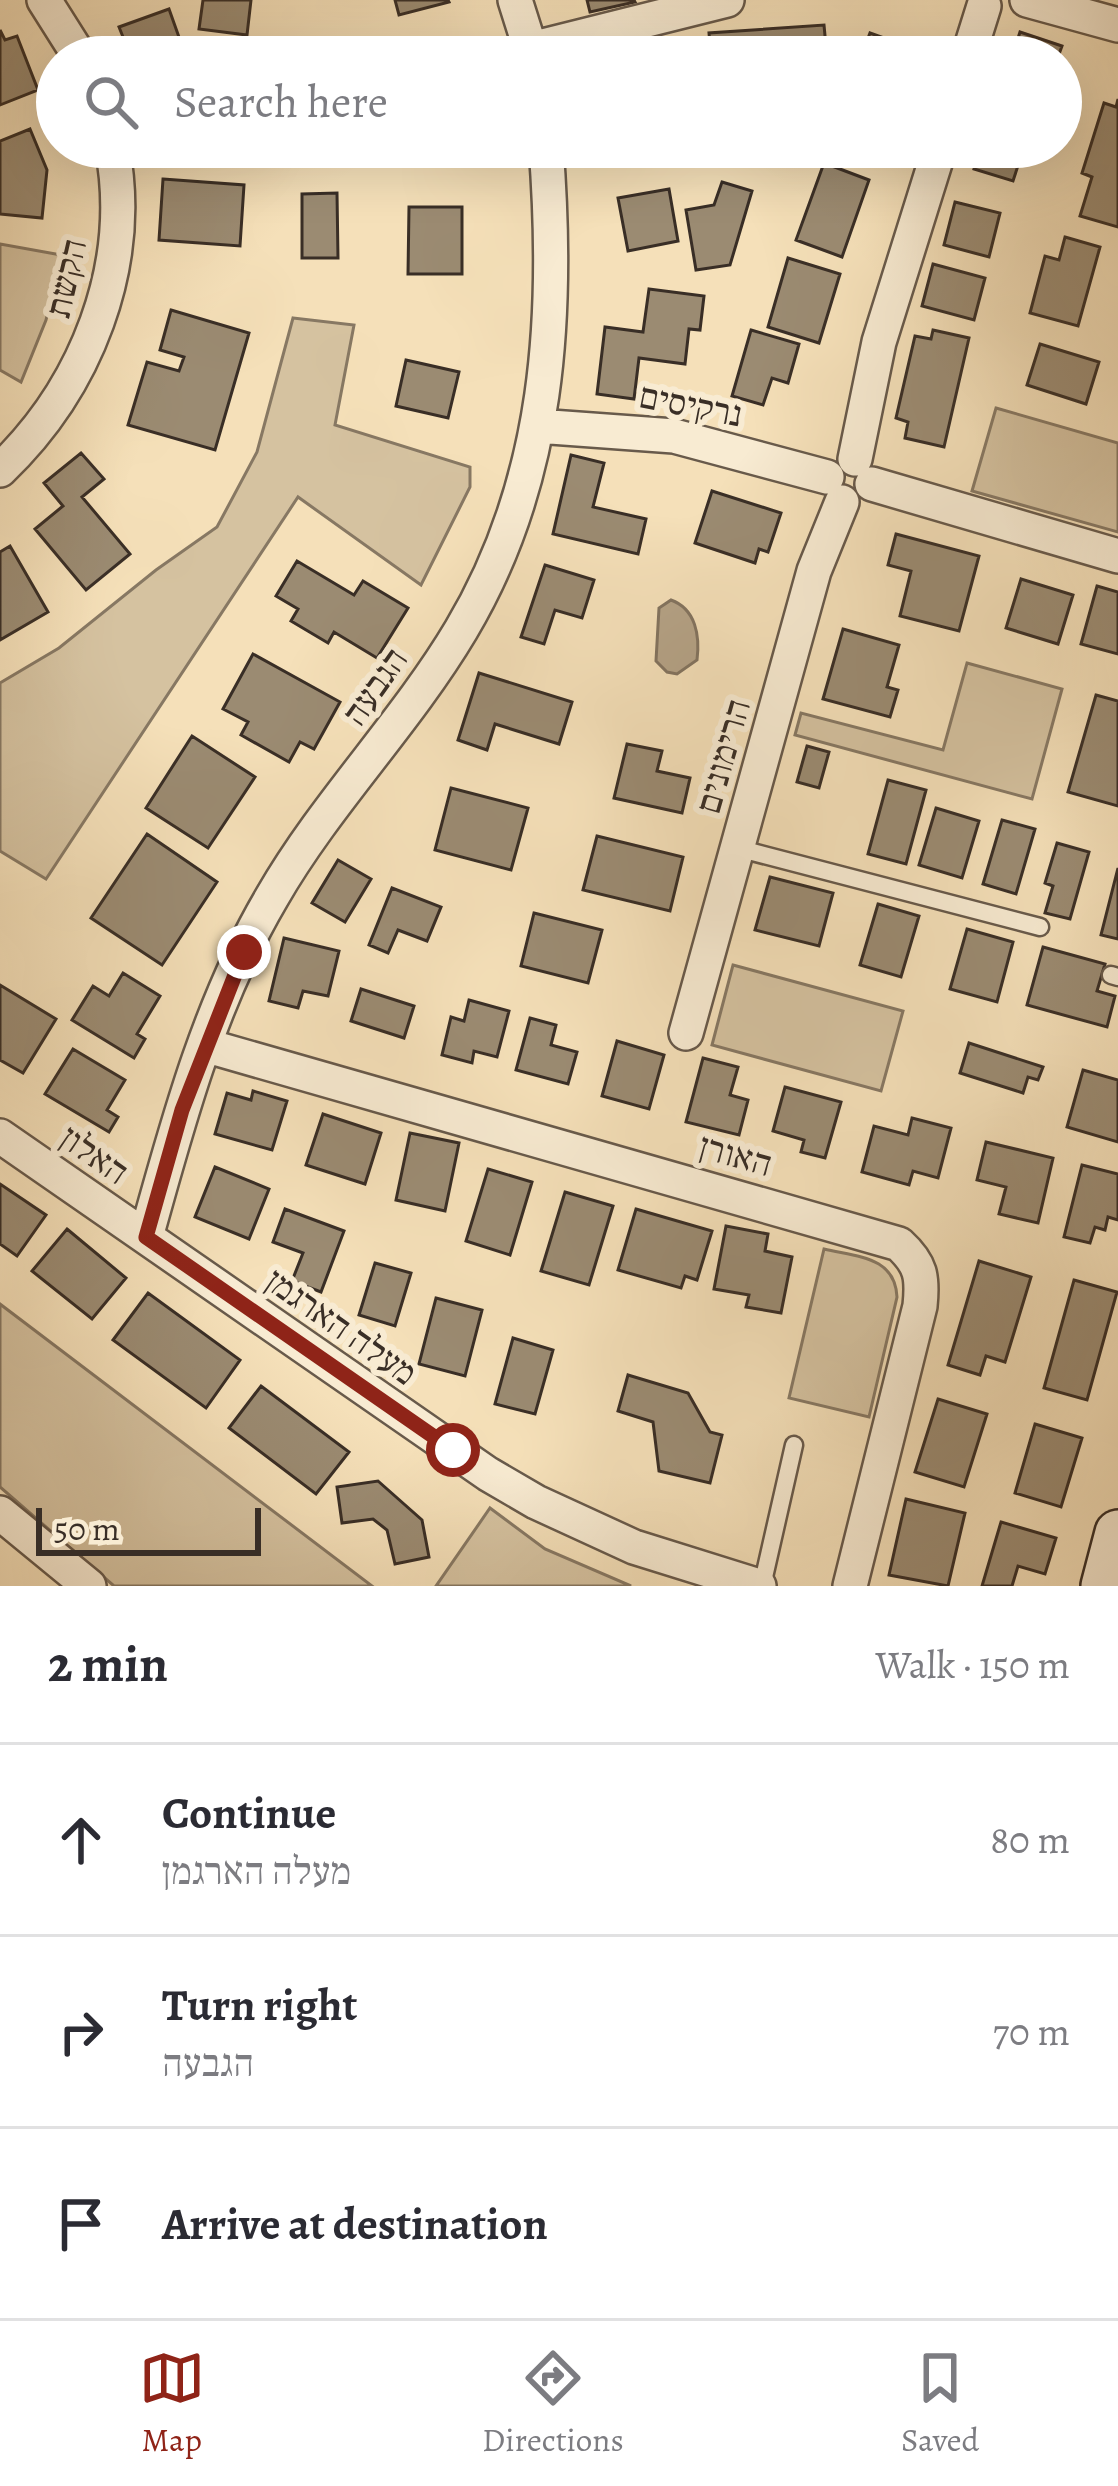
<!DOCTYPE html>
<html lang="en">
<head>
<meta charset="utf-8">
<style>
  body { margin:0; font-family:Alegreya,"Frank Ruhl Libre",serif; background:#f7f7f7; color:#2b2b33 }
  .scale { position:absolute; left:36px; bottom:30px; width:225px; box-sizing:border-box; padding-left:12px; border:6px solid #392e26; border-top:0; font-size:33px; line-height:42px; white-space:nowrap; color:#392e26; -webkit-text-stroke:9px #f8ebd2; paint-order:stroke }
  .stop { position:absolute; width:36px; height:36px; margin:-27px; border:9px solid #8f2418; border-radius:50%; background:#fff }
  .stop.end { background:#8f2418; border-color:#fff; box-shadow:0 3px 12px #0008 }
  .list { margin:0; padding:0; list-style:none }
  h2 { display:flex; justify-content:space-between; align-items:center; height:156px; margin:0; padding:0 48px; font-size:51px }
  h2 small { font-size:39px; font-weight:400; color:#7c7c81 }
  .list li { display:grid; grid-template-columns:78px 1fr auto; gap:36px; align-items:center; box-sizing:border-box; height:192px; padding:0 48px; border-top:3px solid #e1e1e2 }
  .list b { display:block; font-size:45px; white-space:nowrap }
  .list p { margin:0; font-size:39px; white-space:nowrap; color:#7c7c81 }
  .list em { font-size:39px; font-style:normal; color:#7c7c81 }
  .icon { flex:none; width:66px; height:66px; fill:none; stroke:currentColor; stroke-width:2; stroke-linecap:round; stroke-linejoin:round }
  .map { position:relative; flex:none; width:1118px; height:1586px; overflow:hidden }
  .search { position:absolute; background:#fff; box-shadow:0 12px 48px #0002; left:36px; right:36px; top:36px; height:132px; display:flex; align-items:center; gap:30px; box-sizing:border-box; padding:0 42px; border-radius:66px; color:#7c7c81; font-size:45px }
  .sheet { height:732px; background:#fff }
  nav { display:flex; justify-content:space-around; align-items:center; box-sizing:border-box; height:168px; border-top:3px solid #e1e1e2; background:#fff; font-size:33px; color:#7c7c81 }
  nav a { display:grid; justify-items:center; gap:6px }
  nav .on { color:#8f2418 }
  .map>svg:first-child { display:block }
</style>
</head>
<body>
<div class="map">
<svg width="1118" height="1586" viewBox="0 0 1118 1586">
  <rect width="100%" height="100%" fill="#f5e0b9"/>
  <filter id="stains"><feTurbulence type="fractalNoise" baseFrequency=".00167" numOctaves="4"/><feColorMatrix values="0 0 0 0 .2 0 0 0 0 .09 0 0 0 0 .02 0 0 0 .5 -.17"/></filter>
  <radialGradient id="worn" r=".72"><stop offset=".6" stop-color="#630" stop-opacity="0"/><stop offset="1" stop-color="#630" stop-opacity=".3"/></radialGradient>
  <path fill="#d5c2a0" stroke="#877863" stroke-width="3" d="M0 244 61 255 46 320 21 382 0 370Z
    M293 318 354 325 335 425 470 467V487L421 585 298 497 46 879 0 851V683L59 648 156 570 217 527 257 452Z
    M996 408 1118 443V532L972 491Z
    M967 663 1062 689 1032 799 795 735 801 713 943 750Z
    M733 965 903 1011 881 1091 712 1045Z
    M824 1249C857 1257 895 1256 897 1297L869 1417 789 1398Z
    M0 1304 372 1586H114L0 1487Z
    M490 1508 545 1549 631 1586H436Z"/>
  <path fill="#b5a387" stroke="#837460" stroke-width="3" d="M671 600C696 609 700 636 697 660L677 674 667 672 656 661 659 608Z"/>
  <path fill="#9b8b72" stroke="#392e26" stroke-width="3" d="M203 0H251L247 35 199 29Z
    M395 0H448L449 2 399 15Z
    M587 0H634L635 2 590 12Z
    M169 9 185 54 131 57 119 27Z
    M824 25 827 57H711L709 33Z
    M0 30 5 40 17 36 38 90 0 105Z
    M1020 32 1062 46 1058 57H1012Z
    M870 33 920 51 918 57H861Z
    M1118 99V227L1080 216 1092 177 1082 173 1104 103 1116 107Z
    M30 129 47 170 42 218 0 214V141Z
    M597 147H685L686 155 600 166Z
    M981 147H1024L1013 181 974 169Z
    M824 163 869 180 842 257 796 240Z
    M163 179 244 185 240 246 159 240Z
    M722 182 752 191 730 265 696 270 686 210 714 205Z
    M669 189 678 241 628 251 618 198Z
    M337 193 338 258H302V194Z
    M955 202 1000 213 989 257 944 245Z
    M409 207H462V274H408Z
    M1065 237 1100 247 1078 326 1030 313 1045 256 1059 260Z
    M788 258 840 274 819 343 768 327Z
    M933 264 985 278 974 320 922 306Z
    M649 289 704 296 700 330 689 329 685 364 639 358 634 399 597 394 605 327 643 332Z
    M171 310 249 333 215 450 128 425 147 362 179 371 184 357 160 350Z
    M751 330 799 344 788 383 772 378 763 405 732 396Z
    M933 330 969 338 944 447 905 438 908 422 896 418 915 336 931 339Z
    M1040 344 1099 362 1086 404 1027 385Z
    M406 360 459 372 448 418 396 406Z
    M81 453 104 479 82 497 130 554 86 590 35 529 63 506 44 483Z
    M571 455 604 463 593 507 646 519 638 554 553 534Z
    M712 491 781 513 768 552 759 549 755 563 695 543Z
    M896 534 979 556 959 631 900 616 911 571 888 565Z
    M10 546 48 612 0 640V552Z
    M297 561 354 595 363 581 408 608 377 658 334 632 328 643 291 621 298 609 276 596Z
    M545 565 594 580 582 618 555 610 544 644 521 637Z
    M1021 579 1073 595 1058 644 1006 628Z
    M1097 586 1118 592V654L1081 644Z
    M843 629 899 645 887 687 898 690 890 717 823 699Z
    M253 654 340 702 314 749 300 742 289 762 241 735 248 722 223 709Z
    M479 673 572 702 559 744 495 724 487 750 458 740Z
    M1096 695 1118 701V806L1068 792Z
    M192 736 255 777 208 848 146 808Z
    M627 744 662 751 657 771 690 778 682 813 614 798Z
    M807 746 829 752 819 788 797 782Z
    M888 780 926 790 906 864 868 854Z
    M451 788 528 808 511 870 435 850Z
    M936 808 979 821 962 878 919 865Z
    M1002 820 1035 829 1016 894 983 884Z
    M147 834 217 882 162 965 91 918Z
    M597 836 683 857 670 911 583 890Z
    M1057 843 1089 852 1070 919 1045 913 1053 886 1045 883Z
    M338 860 371 879 345 922 312 903Z
    M1118 868V939L1101 935Z
    M770 877 833 893 819 946 755 930Z
    M392 888 441 907 427 941 398 930 388 953 369 945Z
    M878 904 919 916 901 977 860 965Z
    M534 913 602 930 588 983 521 966Z
    M967 929 1013 942 997 1002 950 989Z
    M284 938 339 951 328 996 303 991 298 1008 269 1001Z
    M1043 947 1105 964 1097 991 1115 996 1107 1027 1027 1005Z
    M123 973 160 996 137 1034 145 1039 134 1058 72 1020 93 986 109 996Z
    M0 985 56 1019 23 1073 0 1060Z
    M361 989 414 1006 404 1038 351 1021Z
    M469 1000 509 1011 497 1057 474 1051 472 1063 442 1055 451 1017 464 1021Z
    M530 1018 556 1025 551 1045 577 1052 568 1084 516 1070Z
    M617 1041 664 1055 649 1109 602 1096Z
    M969 1043 1043 1067 1038 1080 1028 1077 1023 1093 960 1073Z
    M73 1049 125 1080 107 1110 118 1117 109 1132 45 1094Z
    M703 1058 738 1067 730 1095 748 1100 739 1135 686 1122Z
    M1083 1070 1118 1080V1142L1067 1127Z
    M785 1087 841 1102 825 1158 801 1152 804 1140 773 1131Z
    M253 1091 287 1101 272 1150 215 1134 227 1093 251 1100Z
    M323 1114 381 1133 365 1184 306 1165Z
    M912 1118 951 1128 938 1178 913 1171 909 1185 862 1172 874 1126 908 1135Z
    M410 1133 459 1143 445 1211 396 1200Z
    M986 1142 1053 1158 1038 1223 999 1214 1006 1187 977 1180Z
    M1082 1165 1118 1174V1220L1108 1217 1105 1230 1095 1227 1090 1243 1064 1237Z
    M215 1167 269 1189 249 1239 195 1217Z
    M488 1169 532 1182 510 1255 466 1241Z
    M0 1184 46 1215 17 1256 0 1244Z
    M565 1192 613 1206 589 1285 541 1271Z
    M285 1209 344 1231 321 1292 292 1281 303 1253 273 1242Z
    M636 1209 712 1231 697 1280 685 1276 681 1288 618 1270Z
    M726 1226 768 1234 765 1251 792 1257 781 1313 746 1307 749 1295 714 1289Z
    M67 1229 126 1278 92 1319 32 1271Z
    M979 1261 1031 1277 1005 1362 986 1356 980 1375 948 1365Z
    M375 1263 411 1273 395 1326 359 1315Z
    M1074 1280 1117 1292 1087 1400 1044 1388Z
    M148 1293 240 1360 206 1408 113 1340Z
    M436 1298 482 1310 465 1376 419 1364Z
    M513 1338 553 1350 535 1414 495 1404Z
    M628 1375 688 1393 710 1432 722 1435 710 1483 659 1471 653 1422 618 1411Z
    M261 1386 349 1452 316 1494 229 1428Z
    M938 1399 987 1414 964 1487 915 1472Z
    M1035 1424 1082 1438 1061 1507 1015 1493Z
    M378 1481 422 1520 429 1557 395 1564 387 1530 373 1519 342 1523 337 1487Z
    M906 1499 965 1513 948 1586 889 1575Z
    M1001 1522 1056 1538 1045 1574 1018 1566 1012 1586H982Z"/>
  <g fill="none" stroke-linecap="round" stroke-linejoin="round">
    <g stroke="#685a4b" stroke-width="21">
      <path id="lane" d="M737 848 1040 927
        M1111 975 1118 977
        M762 1586 794 1445"/>
    </g>
    <g stroke="#685a4b" stroke-width="38">
      <path id="street" d="M44 0 80 57
        M515 0 533 57
        M1027 0 1118 25
        M531 49 727 0
        M968 57 984 6
        M537 426 674 436 827 477
        M855 459 879 342 940 147
        M0 470C86 388 135 266 112 147
        M872 484 1118 556
        M686 1033 814 571 842 502
        M204 1045 899 1244C921 1264 923 1277 920 1306L850 1586
        M0 1136 488 1474 536 1502 634 1547 759 1586
        M146 1237C178 1121 210 1002 272 897 326 803 405 724 461 630 550 481 559 315 546 147
        M0 1513 89 1586"/>
    </g>
    <g stroke="#392e26" stroke-width="50">
      <path id="secondary" d="M1104 1586 1118 1533"/>
    </g>
    <use href="#lane" stroke="#f8ebd2" stroke-width="16"/>
    <use href="#street" stroke="#f8ebd2" stroke-width="33"/>
    <use href="#secondary" stroke="#f8ebd2" stroke-width="45"/>
  </g>
  <g fill="none" stroke-linecap="round" stroke-linejoin="round">
    <path stroke="#8f2418" stroke-width="15" d="M244 952 182 1110 146 1237 453 1450"/>
  </g>
  <g text-anchor="middle" stroke-width="12" stroke-linejoin="round" paint-order="stroke">
    <g font-size="36" fill="#392e26" stroke="#f8ebd2">
      <text transform="translate(65 278) rotate(-77)" y="13">הקשת</text>
      <text transform="translate(691 404) rotate(11)" y="13">נרקיסים</text>
      <text transform="translate(374 686) rotate(-55)" y="13">הגבעה</text>
      <text transform="translate(722 756) rotate(-74)" y="13">הרימונים</text>
      <text transform="translate(95 1154) rotate(35)" y="13">האלון</text>
      <text transform="translate(736 1154) rotate(16)" y="13">האורן</text>
      <text transform="translate(342 1326) rotate(35)" y="13">מעלה הארגמן</text>
    </g>
  </g>
  <rect width="100%" height="100%" filter="url(#stains)"/>
  <rect width="100%" height="100%" fill="url(#worn)"/>
</svg>
<div class="scale">50 m</div>
<div class="stop" style="left:453px;top:1450px"></div>
<div class="stop end" style="left:244px;top:952px"></div>
<div class="search"><svg class="icon" aria-label="search" viewBox="0 0 24 24"><circle cx="10" cy="10" r="6"/><path d="M15 15l6 6"/></svg>Search here</div>
</div>
<section class="sheet">
<h2>2 min<small>Walk · 150 m</small></h2>
<ul class="list">
<li><svg class="icon" aria-label="ahead" viewBox="0 0 24 24"><path d="M12 20V5M6 11l6-6 6 6"/></svg><div><b>Continue</b><p>מעלה הארגמן</p></div><em>80 m</em></li>
<li><svg class="icon" aria-label="right" viewBox="0 0 24 24"><path d="M7 20v-9h11M14 6l5 5-5 5"/></svg><div><b>Turn right</b><p>הגבעה</p></div><em>70 m</em></li>
<li><svg class="icon" aria-label="arrive" viewBox="0 0 24 24"><path d="M6 21V4h12l-3 4 3 4H6"/></svg><div><b>Arrive at destination</b></div></li>
</ul>
</section>
<nav>
<a class="on"><svg class="icon" aria-label="map" viewBox="0 0 24 24"><path d="M3 6l6-2 6 2 6-2v14l-6 2-6-2-6 2zM9 4v14M15 6v14"/></svg>Map</a>
<a><svg class="icon" aria-label="directions" viewBox="0 0 24 24"><path d="M12 3l9 9-9 9-9-9zM9 14v-3h6M13 9l2 2-2 2"/></svg>Directions</a>
<a><svg class="icon" aria-label="saved" viewBox="0 0 24 24"><path d="M7 4h10v16l-5-4-5 4z"/></svg>Saved</a>
</nav>
</body>
</html>
